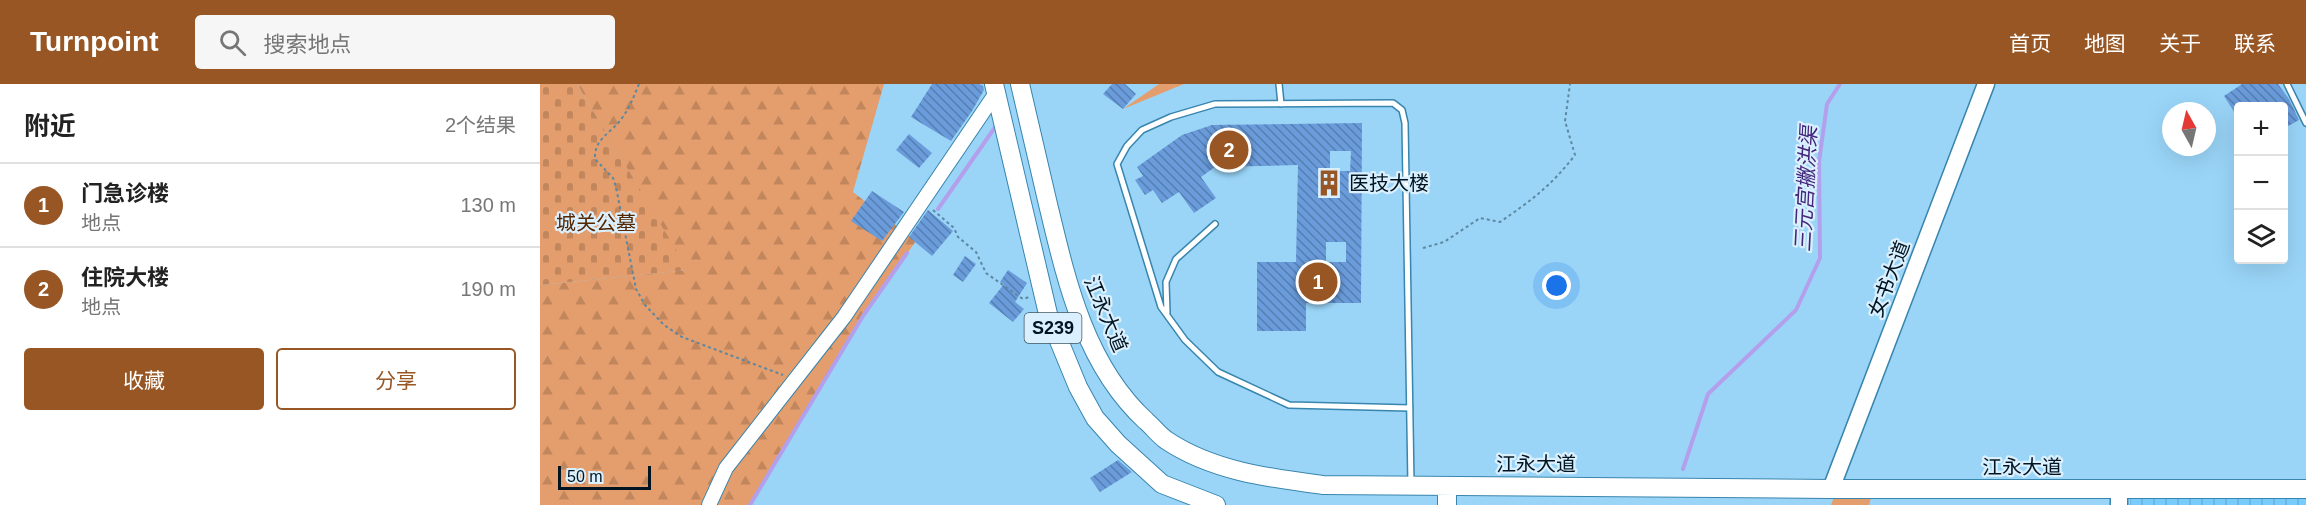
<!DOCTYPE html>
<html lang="zh">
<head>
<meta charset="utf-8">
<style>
  body { margin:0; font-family:Helvetica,"Noto Sans SC",sans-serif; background:#f6f6f6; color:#222 }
  .controls { position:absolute; right:18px; top:18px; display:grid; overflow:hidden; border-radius:6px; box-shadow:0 6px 24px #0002 }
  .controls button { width:54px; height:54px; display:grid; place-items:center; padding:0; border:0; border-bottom:2px solid #e0e0e0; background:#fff; color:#222; font:30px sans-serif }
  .compass { position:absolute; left:1622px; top:18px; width:54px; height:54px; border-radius:50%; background:#fff; box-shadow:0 6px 24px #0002; rotate:352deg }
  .scale { position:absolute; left:18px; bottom:15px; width:93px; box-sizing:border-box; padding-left:6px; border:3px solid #001521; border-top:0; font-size:16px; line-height:21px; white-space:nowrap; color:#001521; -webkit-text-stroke:4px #dbf0fe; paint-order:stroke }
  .you { position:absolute; left:1017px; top:202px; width:21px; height:21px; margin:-15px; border:4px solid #fff; border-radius:50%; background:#1a73e8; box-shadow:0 0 0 9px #1a73e833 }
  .badge { display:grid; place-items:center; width:39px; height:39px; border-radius:50%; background:#975623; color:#fff; font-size:20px; font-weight:700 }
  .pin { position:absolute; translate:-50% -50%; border:3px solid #fff; box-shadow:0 2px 6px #0006 }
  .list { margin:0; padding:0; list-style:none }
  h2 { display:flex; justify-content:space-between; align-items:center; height:78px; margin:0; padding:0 24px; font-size:26px }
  h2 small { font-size:20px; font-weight:400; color:#767676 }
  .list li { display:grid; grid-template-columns:39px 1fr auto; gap:18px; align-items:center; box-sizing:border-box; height:84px; padding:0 24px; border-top:2px solid #e0e0e0 }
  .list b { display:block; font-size:22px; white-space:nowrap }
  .list p { margin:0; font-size:20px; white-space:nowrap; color:#767676 }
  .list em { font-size:20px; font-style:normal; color:#767676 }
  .actions { display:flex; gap:12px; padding:18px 24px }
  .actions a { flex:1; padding:14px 0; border:2px solid #975623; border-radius:6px; text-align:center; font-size:21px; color:#975623 }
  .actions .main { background:#975623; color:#fff }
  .icon { flex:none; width:33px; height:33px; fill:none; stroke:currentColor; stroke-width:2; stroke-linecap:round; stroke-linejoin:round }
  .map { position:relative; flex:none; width:1766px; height:421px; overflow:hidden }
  header { display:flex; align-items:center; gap:36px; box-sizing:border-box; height:84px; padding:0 30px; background:#975623; color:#fff }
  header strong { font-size:28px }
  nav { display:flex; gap:33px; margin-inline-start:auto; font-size:21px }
  .search { width:420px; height:54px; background:#f6f6f6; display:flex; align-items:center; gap:15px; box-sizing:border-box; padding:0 21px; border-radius:6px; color:#767676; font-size:22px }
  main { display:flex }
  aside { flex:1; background:#fff }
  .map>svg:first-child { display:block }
</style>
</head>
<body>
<header>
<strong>Turnpoint</strong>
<div class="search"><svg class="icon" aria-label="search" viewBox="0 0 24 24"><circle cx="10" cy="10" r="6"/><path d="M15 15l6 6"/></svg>搜索地点</div>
<nav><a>首页</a><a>地图</a><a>关于</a><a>联系</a></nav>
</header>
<main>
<aside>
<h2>附近<small>2个结果</small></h2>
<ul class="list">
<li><span class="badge">1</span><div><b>门急诊楼</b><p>地点</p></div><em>130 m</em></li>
<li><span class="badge">2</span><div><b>住院大楼</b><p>地点</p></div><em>190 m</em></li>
</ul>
<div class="actions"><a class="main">收藏</a><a>分享</a></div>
</aside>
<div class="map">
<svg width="1766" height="421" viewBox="0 0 1766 421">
  <defs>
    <pattern id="industrial-grid" width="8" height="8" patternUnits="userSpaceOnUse" patternTransform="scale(1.5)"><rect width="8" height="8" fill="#77ccfc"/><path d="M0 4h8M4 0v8" fill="none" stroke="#65aed8"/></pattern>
    <pattern id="forest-firs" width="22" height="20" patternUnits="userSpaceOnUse" patternTransform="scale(1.5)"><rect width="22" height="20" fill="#e49d6c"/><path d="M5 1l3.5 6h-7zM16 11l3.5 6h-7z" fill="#c2865d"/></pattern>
    <pattern id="cemetery-stones" width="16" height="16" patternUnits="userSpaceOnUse" patternTransform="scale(1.5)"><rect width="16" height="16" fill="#e49d6c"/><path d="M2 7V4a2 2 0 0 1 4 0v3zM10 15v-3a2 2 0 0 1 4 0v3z" fill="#c2865d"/></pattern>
    <pattern id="building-back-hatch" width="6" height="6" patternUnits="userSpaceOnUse" patternTransform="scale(1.5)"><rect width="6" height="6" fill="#6a9cdb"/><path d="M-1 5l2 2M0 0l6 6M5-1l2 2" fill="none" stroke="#557eb1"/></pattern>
  </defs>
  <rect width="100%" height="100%" fill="#9ad5f8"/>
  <path fill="url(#industrial-grid)" d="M1590 406H1766V421H1590Z"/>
  <path fill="#e49d6c" d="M619 0H644L583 25Z
    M1294 413 1331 414 1329 421H1291Z"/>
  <path fill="url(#forest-firs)" d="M37 0H344L313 108 376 157 323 232 210 421H0V201L147 186Z"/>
  <path fill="url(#cemetery-stones)" d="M0 0H37L148 186 0 201Z"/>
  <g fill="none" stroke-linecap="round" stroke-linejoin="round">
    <path stroke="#b3a0ec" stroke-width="4" d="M398 125 458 39
      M1143 385 1168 310 1256 226 1280 174 1279 78 1287 20 1300 0
      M210 421 323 232 367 169"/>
  </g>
  <path fill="url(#building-back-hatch)" fill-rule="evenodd" d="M392 0H439L443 2 444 6 432 27 411 57 371 33Z
    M572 0H585L596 10 583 25 563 10Z
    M1702 0H1738L1749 15 1759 36 1743 45V22H1698V34L1684 12Z
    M822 39 821 219H766V247H717V178H756L758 81 675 83 661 93 676 114 654 129 639 108 622 119 613 106 605 111 595 96 603 92 597 83 642 51 672 41ZM790 67H811L810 87H790ZM786 158H806V178H786Z
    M369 50 392 69 379 84 356 66Z
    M332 107 364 128 342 157 311 137Z
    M388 126 413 147 392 172 369 153Z
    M425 172 436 180 423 198 413 191Z
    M468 186 487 199 475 218 484 225 473 238 449 219 464 200 460 198Z
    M578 376 592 388 560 408 550 394Z"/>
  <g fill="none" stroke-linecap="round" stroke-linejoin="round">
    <g stroke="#3885ad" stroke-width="8">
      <path id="service" d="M739 0 741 20
        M1747 0 1766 39
        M627 229 626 198 636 175 675 140
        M870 324 749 321 678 288 645 256 621 223 577 80 587 62 602 46 631 33 675 20 853 19 862 26 865 39 871 400"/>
    </g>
    <g stroke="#3885ad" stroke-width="16">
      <path id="tertiary" d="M169 421 186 384 304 233 456 9"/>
    </g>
    <g stroke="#3885ad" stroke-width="19">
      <path id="secondary" d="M1291 405 1446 0
        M1579 406V421"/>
    </g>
    <g stroke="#3885ad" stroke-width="20">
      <path id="primary" d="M454 0 508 230 538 303 555 334 578 360 622 400 676 421
        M480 0C489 39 498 77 507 116 526 195 544 280 606 337 613 343 619 351 626 356 672 387 729 394 783 401L1291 405H1766
        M907 402V421"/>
    </g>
    <path stroke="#5c88a1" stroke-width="2" stroke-dasharray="3 3" stroke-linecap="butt" d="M99 0C94 12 90 23 82 34 71 50 54 54 55 75L73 94 76 103 96 205 105 221 124 241 142 253 243 291
      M393 126 414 144 418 153 436 168 446 189 477 211 483 215 489 213
      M883 164 904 158 940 134 960 138C992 116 1011 102 1035 71L1025 37 1030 0"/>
    <use href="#service" stroke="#fff" stroke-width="5"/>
    <use href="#tertiary" stroke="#fff" stroke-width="14"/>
    <use href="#secondary" stroke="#fff" stroke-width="16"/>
    <use href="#primary" stroke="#fff" stroke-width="18"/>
  </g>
  <defs>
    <g id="building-bare" transform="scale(2.07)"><path d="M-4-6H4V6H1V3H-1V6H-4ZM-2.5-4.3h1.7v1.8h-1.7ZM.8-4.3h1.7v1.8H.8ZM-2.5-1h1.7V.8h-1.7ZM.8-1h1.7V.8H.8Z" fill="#975623" stroke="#dbf0fe" stroke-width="2.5" paint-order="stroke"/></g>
  </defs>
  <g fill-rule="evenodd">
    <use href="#building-bare" x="789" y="99"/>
  </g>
  <g text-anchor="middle" stroke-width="4.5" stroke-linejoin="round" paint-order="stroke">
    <rect fill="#dbf0fe" stroke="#425763" stroke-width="1.5" x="484.5" y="229" width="57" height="30" rx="4.5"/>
    <g font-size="18" font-weight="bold" fill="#001521">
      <text x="513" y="250">S239</text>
    </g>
    <g font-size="20" fill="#001521" stroke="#dbf0fe" text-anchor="start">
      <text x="809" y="106">医技大楼</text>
    </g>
    <g font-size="20" fill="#542700" stroke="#dbf0fe">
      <text x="56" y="146">城关公墓</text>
    </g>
    <g font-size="20" fill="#001521" stroke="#dbf0fe">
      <text transform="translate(1349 195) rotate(-69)" y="7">女书大道</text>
      <text transform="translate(566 230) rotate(67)" y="7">江永大道</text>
      <text x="996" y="387">江永大道</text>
      <text x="1482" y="390">江永大道</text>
    </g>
    <g font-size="21" font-style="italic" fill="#44257c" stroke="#dbf0fe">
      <text transform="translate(1266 105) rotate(-87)" y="7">三元宫撇洪渠</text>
    </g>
  </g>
</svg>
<div class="controls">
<button>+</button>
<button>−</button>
<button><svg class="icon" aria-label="layers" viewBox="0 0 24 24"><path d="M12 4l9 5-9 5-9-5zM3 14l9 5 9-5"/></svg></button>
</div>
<svg class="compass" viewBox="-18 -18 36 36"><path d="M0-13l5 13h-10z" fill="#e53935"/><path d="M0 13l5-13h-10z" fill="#767676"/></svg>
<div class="scale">50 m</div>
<div class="you"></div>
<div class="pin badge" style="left:778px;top:198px">1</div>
<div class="pin badge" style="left:689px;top:66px">2</div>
</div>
</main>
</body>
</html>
